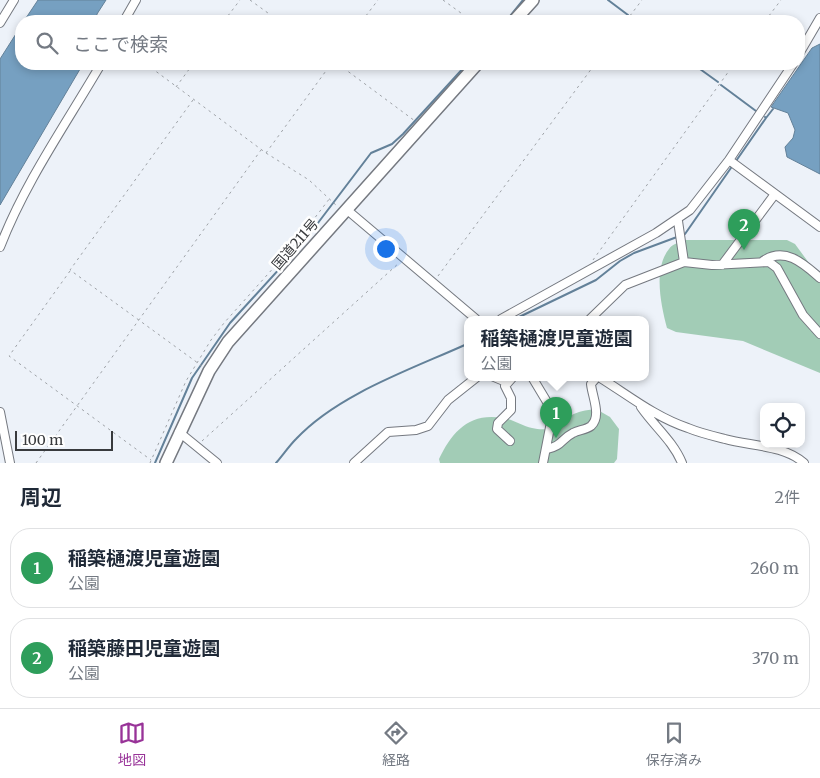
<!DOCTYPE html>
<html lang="ja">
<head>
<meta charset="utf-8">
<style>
  body { margin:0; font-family:Merriweather,"Noto Sans JP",serif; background:#f2f2f3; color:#1f2937 }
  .controls { position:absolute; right:15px; bottom:15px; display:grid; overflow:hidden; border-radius:10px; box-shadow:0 2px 8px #0003 }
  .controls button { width:45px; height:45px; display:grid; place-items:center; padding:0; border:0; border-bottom:1px solid #e0e1e3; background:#fff; color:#1f2937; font:25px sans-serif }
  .scale { position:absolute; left:15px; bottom:12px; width:98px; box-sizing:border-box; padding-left:5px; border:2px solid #383a3d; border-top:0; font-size:14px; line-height:18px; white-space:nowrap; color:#383a3d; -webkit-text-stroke:4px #fff; paint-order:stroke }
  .you { position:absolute; left:385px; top:248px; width:18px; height:18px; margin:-12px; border:4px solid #fff; border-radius:50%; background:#1a73e8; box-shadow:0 0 0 8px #1a73e833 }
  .badge { display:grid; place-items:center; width:32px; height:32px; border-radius:50%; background:#983398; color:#fff; font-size:16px; font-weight:700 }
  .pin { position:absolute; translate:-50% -41px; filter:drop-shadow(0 1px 2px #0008) }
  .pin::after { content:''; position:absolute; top:26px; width:18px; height:15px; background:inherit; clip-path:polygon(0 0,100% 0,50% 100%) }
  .popup { position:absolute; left:464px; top:316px; width:185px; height:65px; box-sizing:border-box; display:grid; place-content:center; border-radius:10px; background:#fff; filter:drop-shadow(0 1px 4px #0005); font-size:16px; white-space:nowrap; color:#747a83 }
  .popup b { font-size:19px; color:#1f2937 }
  .popup::after { content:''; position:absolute; left:50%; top:100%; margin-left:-10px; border:10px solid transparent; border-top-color:#fff }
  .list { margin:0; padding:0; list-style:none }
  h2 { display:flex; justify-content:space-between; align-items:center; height:65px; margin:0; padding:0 20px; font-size:21px }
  h2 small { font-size:16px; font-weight:400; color:#747a83 }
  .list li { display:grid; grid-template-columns:32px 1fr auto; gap:15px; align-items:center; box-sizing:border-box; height:80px; margin:0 10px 10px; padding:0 10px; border:1px solid #e0e1e3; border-radius:20px }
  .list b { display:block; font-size:19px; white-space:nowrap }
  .list p { margin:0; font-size:16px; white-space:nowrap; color:#747a83 }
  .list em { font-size:16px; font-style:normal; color:#747a83 }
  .icon { flex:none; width:28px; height:28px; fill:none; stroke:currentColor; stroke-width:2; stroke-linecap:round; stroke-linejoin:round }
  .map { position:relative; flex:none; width:820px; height:463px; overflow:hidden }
  .search { position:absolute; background:#fff; box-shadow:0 2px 8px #0003; left:15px; right:15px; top:15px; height:55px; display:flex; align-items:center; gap:12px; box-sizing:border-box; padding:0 18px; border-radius:20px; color:#747a83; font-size:19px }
  .sheet { height:245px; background:#fff }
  nav { display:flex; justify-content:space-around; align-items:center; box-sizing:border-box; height:70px; border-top:1px solid #e0e1e3; background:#fff; font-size:14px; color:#747a83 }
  nav a { display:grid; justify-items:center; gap:2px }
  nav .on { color:#983398 }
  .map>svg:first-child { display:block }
</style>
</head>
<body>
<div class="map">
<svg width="820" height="463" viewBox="0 0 820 463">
  <rect width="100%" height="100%" fill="#edf2f9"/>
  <path fill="#a2ccb6" d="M686 240H787L795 244 820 278V373L743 341 676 332 667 328C661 305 653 269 669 249 672 244 680 242 686 240Z
    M596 409 610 417 619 429 617 459 614 463H440L439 459C452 432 469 412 503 418 513 419 522 426 532 428 539 430 546 429 552 429 567 417 574 411 596 409Z"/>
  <path fill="#76a0c1" stroke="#638199" d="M38 0H106L97 14 96 21H24Z
    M21 26V64H83L0 205V59Z
    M820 44V174L787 157 785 147 793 138 795 130 788 113 771 107 812 48Z"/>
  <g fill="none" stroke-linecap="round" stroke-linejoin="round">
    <path stroke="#638199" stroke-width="2" d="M608 0 628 15
      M632 18 636 21
      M506 21 523 0
      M693 64 718 82
      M721 85 756 111
      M765 117 766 118 773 109
      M736 161 766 118
      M373 188 386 173
      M681 235 685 234 733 165
      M515 319 596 280 620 261 634 253 677 237
      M155 463 192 378 230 323 302 244 371 153 392 144 403 134 467 64
      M276 463C283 455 289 446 296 439 338 394 412 369 467 344"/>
    <g stroke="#757980" stroke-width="10">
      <path id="minor" d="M124 21 136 0
        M0 23 14 0
        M799 54 820 18
        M729 160 820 227
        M346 209 476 319
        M678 221 684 262
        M0 247C25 182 66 124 101 64
        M763 261C785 246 804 264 820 278
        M722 265 775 194
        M501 319 656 233 690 210 729 160 793 64
        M590 319 625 285 684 262 712 265 769 262 777 268 803 315 820 334
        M494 377 506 382
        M532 377 553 412 543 463
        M599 377C628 395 655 417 688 428 700 433 713 436 725 439 750 446 784 445 804 463
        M641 407C654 426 673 441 682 463
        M0 412 10 463
        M179 432 217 463
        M510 441 497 429 498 423 511 410V398L505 386 513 377
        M547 449C562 446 561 439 573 433 578 430 586 430 591 426 602 416 592 396 591 384L597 377
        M354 463 388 432 416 430 428 426 448 400 477 377"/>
    </g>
    <g stroke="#757980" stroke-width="14">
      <path id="highway" d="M514 21 533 0
        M166 463 209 371 228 342 477 64"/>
    </g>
    <path stroke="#9ea2a7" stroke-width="1" stroke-dasharray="2.5 4" stroke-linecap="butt" d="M250 0 279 21
      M443 0 472 21
      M224 21 240 0
      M362 21 378 0
      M626 21 642 0
      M765 21 781 0
      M146 64 266 153 309 180 337 206
      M338 64 415 121
      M176 87 193 64
      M193 100 70 270 202 366
      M266 153 331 64
      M593 260 734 64
      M70 271 9 356 151 460
      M438 276 595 64
      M202 441 399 263
      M36 463 261 150
      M150 463 186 381 211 340 224 323 294 245 330 198"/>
    <use href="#minor" stroke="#fff" stroke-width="8"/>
    <use href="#highway" stroke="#fff" stroke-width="11"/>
  </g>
  <g text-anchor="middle" stroke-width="5" stroke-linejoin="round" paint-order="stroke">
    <g font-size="14" fill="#383a3d" stroke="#fff">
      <text transform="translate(295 244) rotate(-49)" y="5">国道211号</text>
    </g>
  </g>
</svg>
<div class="controls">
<button><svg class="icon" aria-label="locate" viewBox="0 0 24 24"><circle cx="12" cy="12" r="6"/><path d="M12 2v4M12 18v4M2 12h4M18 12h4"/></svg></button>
</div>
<div class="scale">100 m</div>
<div class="you"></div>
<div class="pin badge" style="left:556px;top:438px;background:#2e9e5b">1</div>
<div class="popup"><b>稲築樋渡児童遊園</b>公園</div>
<div class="pin badge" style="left:744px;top:250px;background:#2e9e5b">2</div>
<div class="search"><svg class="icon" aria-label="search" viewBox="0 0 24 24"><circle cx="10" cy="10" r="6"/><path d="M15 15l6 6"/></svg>ここで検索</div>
</div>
<section class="sheet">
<h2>周辺<small>2件</small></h2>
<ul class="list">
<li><span class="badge" style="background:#2e9e5b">1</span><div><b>稲築樋渡児童遊園</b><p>公園</p></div><em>260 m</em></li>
<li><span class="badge" style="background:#2e9e5b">2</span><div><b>稲築藤田児童遊園</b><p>公園</p></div><em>370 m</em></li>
</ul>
</section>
<nav>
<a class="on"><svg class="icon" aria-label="map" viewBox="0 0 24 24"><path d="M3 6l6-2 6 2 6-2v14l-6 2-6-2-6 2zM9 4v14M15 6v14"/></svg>地図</a>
<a><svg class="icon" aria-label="directions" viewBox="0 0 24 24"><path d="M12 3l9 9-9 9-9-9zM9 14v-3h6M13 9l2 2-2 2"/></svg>経路</a>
<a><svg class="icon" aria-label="saved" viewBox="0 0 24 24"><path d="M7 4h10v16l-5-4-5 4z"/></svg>保存済み</a>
</nav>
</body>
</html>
